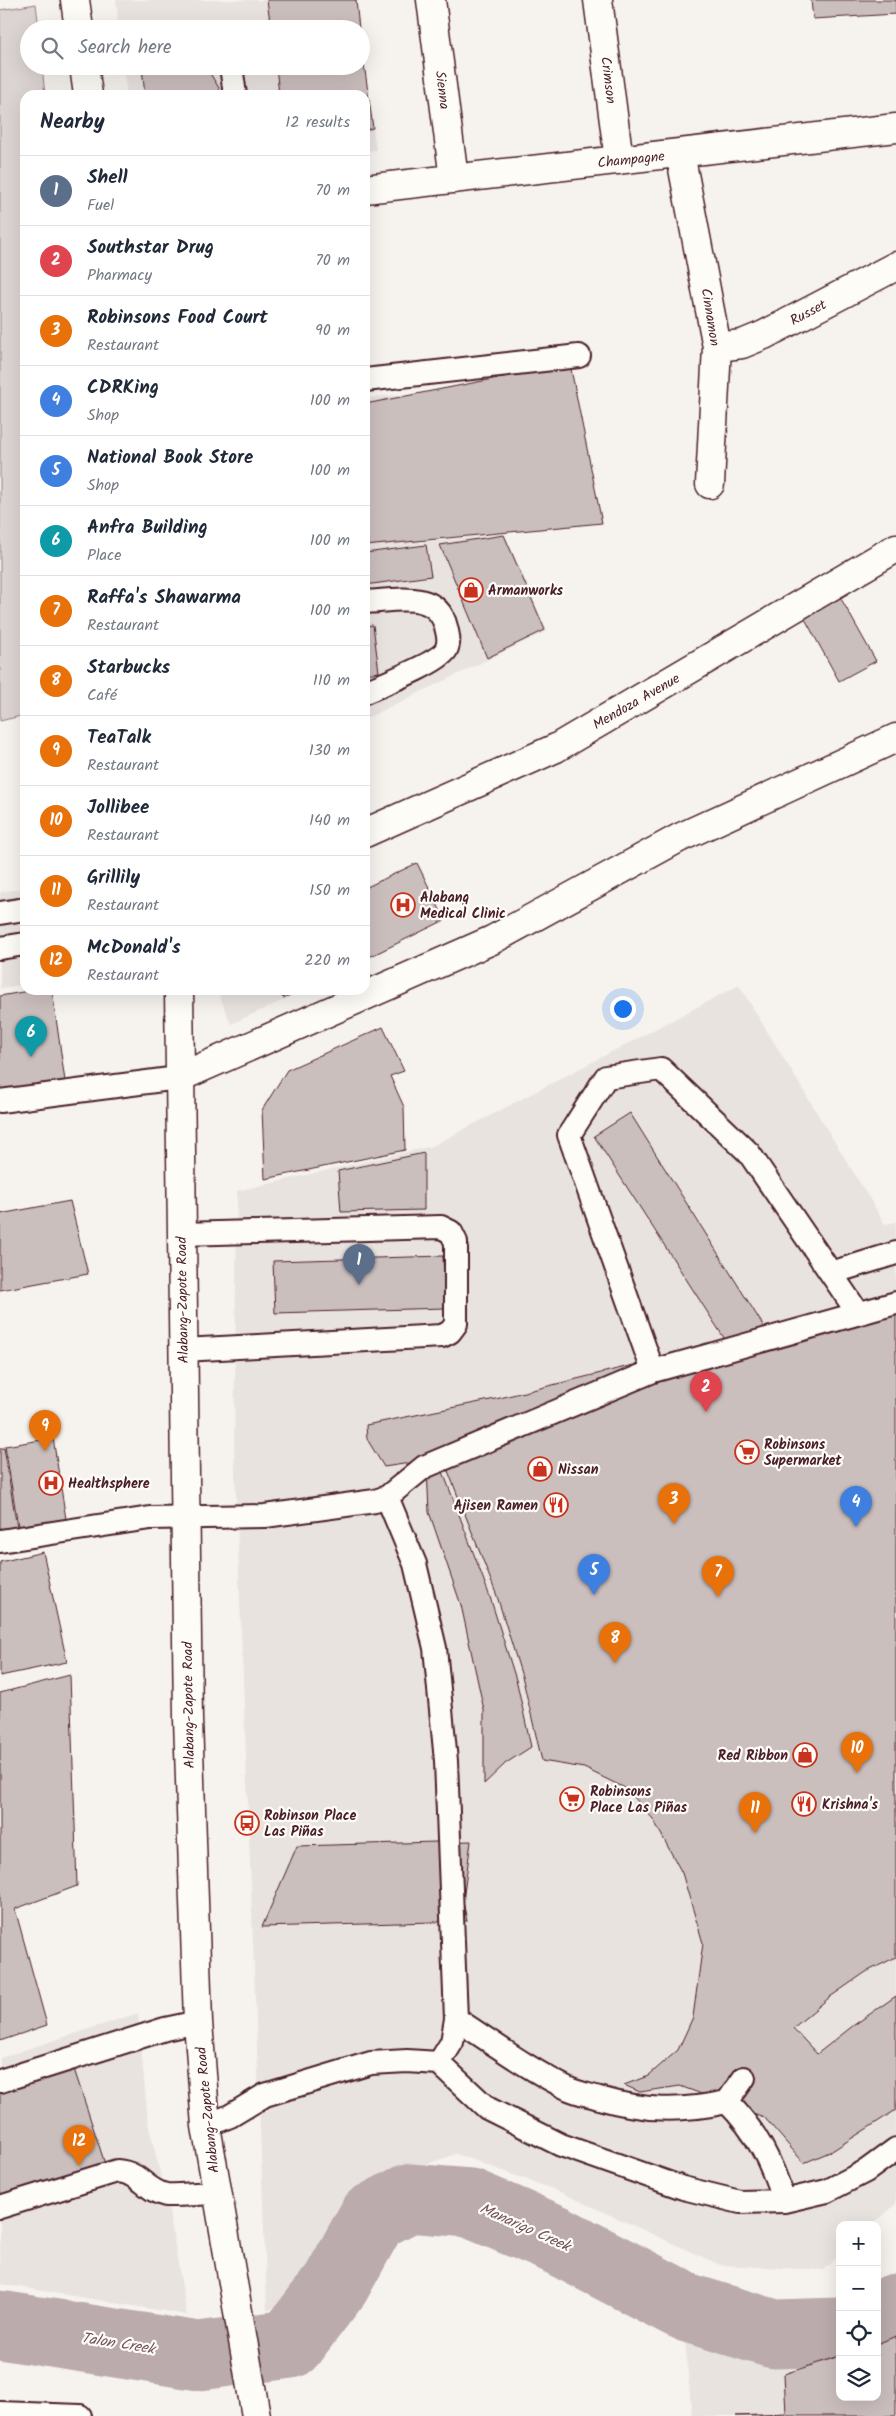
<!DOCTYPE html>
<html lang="en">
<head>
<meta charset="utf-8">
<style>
  body { margin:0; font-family:Kalam,sans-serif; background:#f2f2f3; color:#1f2937 }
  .controls { position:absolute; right:15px; bottom:15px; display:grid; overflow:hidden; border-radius:10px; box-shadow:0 5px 20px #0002 }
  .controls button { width:45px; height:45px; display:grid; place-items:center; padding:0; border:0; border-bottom:1px solid #e0e1e3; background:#fff; color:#1f2937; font:25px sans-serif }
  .you { position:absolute; left:622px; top:1008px; width:18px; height:18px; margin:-12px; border:4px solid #fff; border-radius:50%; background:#1a73e8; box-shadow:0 0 0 8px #1a73e833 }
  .badge { display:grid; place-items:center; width:32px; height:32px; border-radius:50%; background:#c8321e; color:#fff; font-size:16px; font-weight:700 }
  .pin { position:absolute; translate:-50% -41px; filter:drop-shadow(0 1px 2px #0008) }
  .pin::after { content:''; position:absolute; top:26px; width:18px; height:15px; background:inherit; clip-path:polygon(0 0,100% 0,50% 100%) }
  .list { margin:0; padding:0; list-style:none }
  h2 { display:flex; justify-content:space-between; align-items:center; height:65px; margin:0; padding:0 20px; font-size:21px }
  h2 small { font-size:16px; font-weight:400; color:#747a83 }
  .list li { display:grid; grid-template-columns:32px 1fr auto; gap:15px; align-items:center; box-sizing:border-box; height:70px; padding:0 20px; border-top:1px solid #e0e1e3 }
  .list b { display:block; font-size:19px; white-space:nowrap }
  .list p { margin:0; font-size:16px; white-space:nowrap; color:#747a83 }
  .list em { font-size:16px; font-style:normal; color:#747a83 }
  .icon { flex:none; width:28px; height:28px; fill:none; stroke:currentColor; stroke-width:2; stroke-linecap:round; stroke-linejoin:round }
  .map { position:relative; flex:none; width:896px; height:2416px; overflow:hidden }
  .search { position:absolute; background:#fff; box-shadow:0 5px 20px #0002; left:20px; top:20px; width:350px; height:55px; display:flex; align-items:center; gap:12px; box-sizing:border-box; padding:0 18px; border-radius:28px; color:#747a83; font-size:19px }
  .panel { position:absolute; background:#fff; box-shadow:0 5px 20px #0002; left:20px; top:90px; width:350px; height:905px; border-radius:15px }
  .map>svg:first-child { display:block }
</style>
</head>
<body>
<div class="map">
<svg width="896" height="2416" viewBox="0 0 896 2416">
  <rect width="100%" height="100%" fill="#f6f3ef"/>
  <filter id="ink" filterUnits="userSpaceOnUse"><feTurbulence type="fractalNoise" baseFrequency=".02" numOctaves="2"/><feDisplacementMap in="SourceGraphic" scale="10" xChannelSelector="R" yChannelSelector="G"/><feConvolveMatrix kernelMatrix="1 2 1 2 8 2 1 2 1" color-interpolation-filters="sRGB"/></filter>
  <g filter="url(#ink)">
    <path fill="#e9e3e0" d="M116 0H356L359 29H119Z
      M361 42 376 150 365 151V95H127L123 66H361Z
      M404 394 420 542 505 534 547 631 365 719V398Z
      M25 888V984L0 989V892Z
      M739 985 885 1224 896 1222V2204L873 2225H840V2255L823 2270 720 2265 555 2190 456 2154 373 2183 336 2224 292 2298 267 2311 234 1445 237 1191 432 1146Z
      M217 990H306L231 1024Z
      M138 2013 148 2122 169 2211 187 2315 0 2284V2058Z
      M896 2324V2416H692L684 2332 800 2355 840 2342V2397H877V2330Z"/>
    <path fill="#dcd4d2" stroke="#937a7e" d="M36 4 39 29H29V66H42L45 95H25V715L0 721V10Z"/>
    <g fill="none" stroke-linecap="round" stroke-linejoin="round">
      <path stroke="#bbabac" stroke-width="69" d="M877 2317 896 2308
        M0 2325 199 2356 290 2344 336 2284 373 2217 409 2198 470 2203 555 2239 688 2308 774 2334 840 2332"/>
    </g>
    <path fill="#cbbfbe" stroke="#4a1f2b" d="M267 0H356L359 29H271Z
      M811 0H896V14L813 19Z
      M361 42 373 128 365 130V95H279L276 66H361Z
      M154 66H200L211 75 219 88 220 95H145L142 68Z
      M570 364 602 523 365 546V404Z
      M504 535 545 630 487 658 440 545Z
      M426 545 431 576 365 585V553Z
      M835 588 876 661 839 681 799 608Z
      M373 625 379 672 365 674V626Z
      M417 863 445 920 365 959V888Z
      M34 990H52L65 1081 0 1091V996Z
      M279 990H301L283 998Z
      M383 1027 404 1071 390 1076 404 1107 405 1150 265 1179 262 1110 287 1070Z
      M630 1113 766 1330 726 1341 594 1136Z
      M424 1153V1210L341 1212 338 1171Z
      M70 1201 88 1274 0 1290V1214Z
      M443 1256 445 1308 275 1313 273 1261Z
      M896 1300V1957L866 1972 830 1997 793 2028 817 2054 854 2025 896 1996V2110L832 2151 804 2163 764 2117 680 2086 640 2092 624 2085 648 2076 678 2050 693 2017 703 1943 682 1873 653 1819 627 1789 584 1768 542 1761 523 1680 497 1596 443 1458 384 1467 367 1439 366 1425 500 1398Z
      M53 1438 66 1519 18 1526 5 1446Z
      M4 1448 17 1528 0 1530V1449Z
      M440 1464 490 1597 517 1683 531 1747 506 1763 484 1784V1710L461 1605 429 1512 427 1468Z
      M43 1552 67 1662 0 1676V1562Z
      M70 1675 77 1886 15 1909 47 2025 0 2041V1693Z
      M471 1841 463 1901 467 1921 262 1927 297 1846Z
      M73 2066 106 2167 63 2181 61 2176 0 2196V2089Z
      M896 2336V2416H736L786 2414 784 2374 840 2356V2397H877V2344Z"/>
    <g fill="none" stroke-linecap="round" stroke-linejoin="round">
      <g stroke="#4a1f2b" stroke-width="26">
        <path id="lane" d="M231 66 235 95
          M365 380 579 356
          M365 602C395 601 437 589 446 627 448 635 450 642 446 650 438 663 381 685 365 692
          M0 913 25 909
          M0 948 25 944
          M0 1101 178 1078
          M182 1234 441 1227 451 1232 456 1242V1324L450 1332 442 1336 183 1350
          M831 1273 896 1253
          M653 1371 569 1135 606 1077 661 1069 749 1153 858 1313
          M387 1497 415 1564 435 1648 446 1761 456 2019 452 2042 439 2063
          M0 1541 150 1518 265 1516 375 1501 387 1497 424 1467 653 1371 896 1303
          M456 2019C493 2043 530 2070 569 2089 578 2093 589 2095 599 2098 644 2111 680 2112 727 2102L744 2078
          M0 2081 165 2029 198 2022
          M727 2102C757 2132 771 2161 784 2201
          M206 2126 230 2116 265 2095 371 2063 407 2061 439 2063 487 2108 561 2145 683 2188 740 2202 784 2201 827 2191 866 2171 896 2149
          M0 2207 117 2171C142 2173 144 2190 166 2195 172 2196 207 2193 217 2193
          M0 2413 80 2416"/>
      </g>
      <g stroke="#4a1f2b" stroke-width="31">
        <path id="street" d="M431 0 454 179
          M598 0 619 160
          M680 153 717 347 710 484
          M365 189 896 128
          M717 347 742 344 764 335 896 266
          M365 833 556 748 896 548
          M178 1078 492 940 679 838 896 738"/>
      </g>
      <g stroke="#4a1f2b" stroke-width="31">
        <path id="highway" d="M75 0 79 29
          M84 66 88 95
          M179 990 188 1719 198 2022 206 2126 256 2416"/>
      </g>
      <use href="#lane" stroke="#fdfcf7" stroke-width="22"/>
      <use href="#street" stroke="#fdfcf7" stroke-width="28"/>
      <use href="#highway" stroke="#fdfcf7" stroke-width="28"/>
    </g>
  </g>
  <defs>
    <g id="shop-ring" transform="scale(1.25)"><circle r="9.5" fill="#fdfcf7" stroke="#c8321e" stroke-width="1.5"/><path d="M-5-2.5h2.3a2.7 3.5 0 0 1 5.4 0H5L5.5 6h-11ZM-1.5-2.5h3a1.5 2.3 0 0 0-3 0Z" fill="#c8321e"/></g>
    <g id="hospital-ring" transform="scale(1.25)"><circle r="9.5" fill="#fdfcf7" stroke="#c8321e" stroke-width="1.5"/><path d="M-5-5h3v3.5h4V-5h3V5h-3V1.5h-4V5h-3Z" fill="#c8321e"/></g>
    <g id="supermarket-ring" transform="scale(1.25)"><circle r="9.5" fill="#fdfcf7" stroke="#c8321e" stroke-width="1.5"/><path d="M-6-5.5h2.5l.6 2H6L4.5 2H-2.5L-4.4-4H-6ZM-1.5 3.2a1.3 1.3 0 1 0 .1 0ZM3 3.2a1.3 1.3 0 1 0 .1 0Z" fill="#c8321e"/></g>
    <g id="restaurant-ring" transform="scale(1.25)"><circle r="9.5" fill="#fdfcf7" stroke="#c8321e" stroke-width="1.5"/><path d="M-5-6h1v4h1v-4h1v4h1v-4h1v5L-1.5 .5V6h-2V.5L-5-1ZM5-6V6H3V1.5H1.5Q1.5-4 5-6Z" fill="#c8321e"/></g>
    <g id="bus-ring" transform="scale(1.25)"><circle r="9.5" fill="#fdfcf7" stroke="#c8321e" stroke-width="1.5"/><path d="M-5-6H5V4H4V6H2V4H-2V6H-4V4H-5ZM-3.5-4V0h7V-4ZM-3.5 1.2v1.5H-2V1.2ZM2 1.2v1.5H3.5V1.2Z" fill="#c8321e"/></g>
  </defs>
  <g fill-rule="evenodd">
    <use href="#shop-ring" x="471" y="590"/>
    <use href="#hospital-ring" x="403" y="905"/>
    <use href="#supermarket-ring" x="747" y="1452"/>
    <use href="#shop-ring" x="540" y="1469"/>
    <use href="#hospital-ring" x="51" y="1483"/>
    <use href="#restaurant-ring" x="556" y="1505"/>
    <use href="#shop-ring" x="805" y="1755"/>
    <use href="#supermarket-ring" x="572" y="1799"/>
    <use href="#restaurant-ring" x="804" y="1804"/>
    <use href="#bus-ring" x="247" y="1823"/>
  </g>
  <g text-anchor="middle" stroke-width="4.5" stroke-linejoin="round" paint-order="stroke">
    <g font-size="14" fill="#4a1f2b" stroke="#fdfcf7">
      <text transform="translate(609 80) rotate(83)" y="5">Crimson</text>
      <text transform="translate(443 90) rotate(83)" y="5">Sienna</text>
      <text transform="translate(631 159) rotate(-6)" y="5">Champagne</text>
      <text transform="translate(808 312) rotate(-28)" y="5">Russet</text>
      <text transform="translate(711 317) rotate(81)" y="5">Cinnamon</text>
      <text transform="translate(636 701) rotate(-30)" y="5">Mendoza Avenue</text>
      <text transform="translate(182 1300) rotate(-91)" y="5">Alabang-Zapote Road</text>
      <text transform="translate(188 1705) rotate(-91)" y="5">Alabang-Zapote Road</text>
      <text transform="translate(207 2110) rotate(-96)" y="5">Alabang-Zapote Road</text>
    </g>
    <g font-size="14" font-weight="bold" fill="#4a1f2b" stroke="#fdfcf7" text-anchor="start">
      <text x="488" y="595">Armanworks</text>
      <text x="420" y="902">Alabang<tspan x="420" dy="16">Medical Clinic</tspan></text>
      <text x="764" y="1449">Robinsons<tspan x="764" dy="16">Supermarket</tspan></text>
      <text x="558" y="1474">Nissan</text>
      <text x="68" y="1488">Healthsphere</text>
      <text x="538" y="1510" text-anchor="end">Ajisen Ramen</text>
      <text x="788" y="1760" text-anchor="end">Red Ribbon</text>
      <text x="590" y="1796">Robinsons<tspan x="590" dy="16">Place Las Piñas</tspan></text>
      <text x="822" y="1809">Krishna's</text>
      <text x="264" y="1820">Robinson Place<tspan x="264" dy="16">Las Piñas</tspan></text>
    </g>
    <g font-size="15" font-style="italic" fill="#725058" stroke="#fdfcf7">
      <text transform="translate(525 2227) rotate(24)" y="5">Manarigo Creek</text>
      <text transform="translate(118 2343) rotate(9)" y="5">Talon Creek</text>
    </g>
  </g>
</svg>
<div class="controls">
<button>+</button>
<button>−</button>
<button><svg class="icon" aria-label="locate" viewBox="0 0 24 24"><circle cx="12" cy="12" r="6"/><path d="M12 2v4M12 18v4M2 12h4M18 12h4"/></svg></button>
<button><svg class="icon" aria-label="layers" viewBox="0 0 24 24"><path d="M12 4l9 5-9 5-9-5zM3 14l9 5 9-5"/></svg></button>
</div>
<div class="you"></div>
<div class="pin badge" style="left:359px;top:1285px;background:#5c6f8a">1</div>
<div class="pin badge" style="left:706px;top:1412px;background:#e0444e">2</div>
<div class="pin badge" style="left:674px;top:1524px;background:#e8710a">3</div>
<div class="pin badge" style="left:856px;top:1527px;background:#3f7fe0">4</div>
<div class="pin badge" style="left:594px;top:1595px;background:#3f7fe0">5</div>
<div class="pin badge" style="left:31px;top:1057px;background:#0f9aa8">6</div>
<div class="pin badge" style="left:718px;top:1597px;background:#e8710a">7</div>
<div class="pin badge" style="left:615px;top:1663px;background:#e8710a">8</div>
<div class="pin badge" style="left:45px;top:1451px;background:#e8710a">9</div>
<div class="pin badge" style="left:857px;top:1773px;background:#e8710a">10</div>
<div class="pin badge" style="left:755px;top:1833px;background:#e8710a">11</div>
<div class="pin badge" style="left:79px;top:2166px;background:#e8710a">12</div>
<div class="search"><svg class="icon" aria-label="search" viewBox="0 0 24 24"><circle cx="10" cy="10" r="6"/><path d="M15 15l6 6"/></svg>Search here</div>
<section class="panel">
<h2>Nearby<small>12 results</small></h2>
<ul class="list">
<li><span class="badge" style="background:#5c6f8a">1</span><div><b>Shell</b><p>Fuel</p></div><em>70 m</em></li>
<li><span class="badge" style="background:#e0444e">2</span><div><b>Southstar Drug</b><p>Pharmacy</p></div><em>70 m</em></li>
<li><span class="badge" style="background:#e8710a">3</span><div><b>Robinsons Food Court</b><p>Restaurant</p></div><em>90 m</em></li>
<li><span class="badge" style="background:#3f7fe0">4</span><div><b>CDRKing</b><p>Shop</p></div><em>100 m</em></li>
<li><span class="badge" style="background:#3f7fe0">5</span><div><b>National Book Store</b><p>Shop</p></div><em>100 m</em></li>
<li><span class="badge" style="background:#0f9aa8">6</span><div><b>Anfra Building</b><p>Place</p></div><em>100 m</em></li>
<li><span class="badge" style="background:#e8710a">7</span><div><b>Raffa's Shawarma</b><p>Restaurant</p></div><em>100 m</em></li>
<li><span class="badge" style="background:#e8710a">8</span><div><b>Starbucks</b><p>Café</p></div><em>110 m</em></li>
<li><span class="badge" style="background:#e8710a">9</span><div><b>TeaTalk</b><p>Restaurant</p></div><em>130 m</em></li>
<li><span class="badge" style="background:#e8710a">10</span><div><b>Jollibee</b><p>Restaurant</p></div><em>140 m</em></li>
<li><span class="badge" style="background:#e8710a">11</span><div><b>Grillily</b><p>Restaurant</p></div><em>150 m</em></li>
<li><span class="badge" style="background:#e8710a">12</span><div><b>McDonald's</b><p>Restaurant</p></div><em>220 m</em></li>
</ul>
</section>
</div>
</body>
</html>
